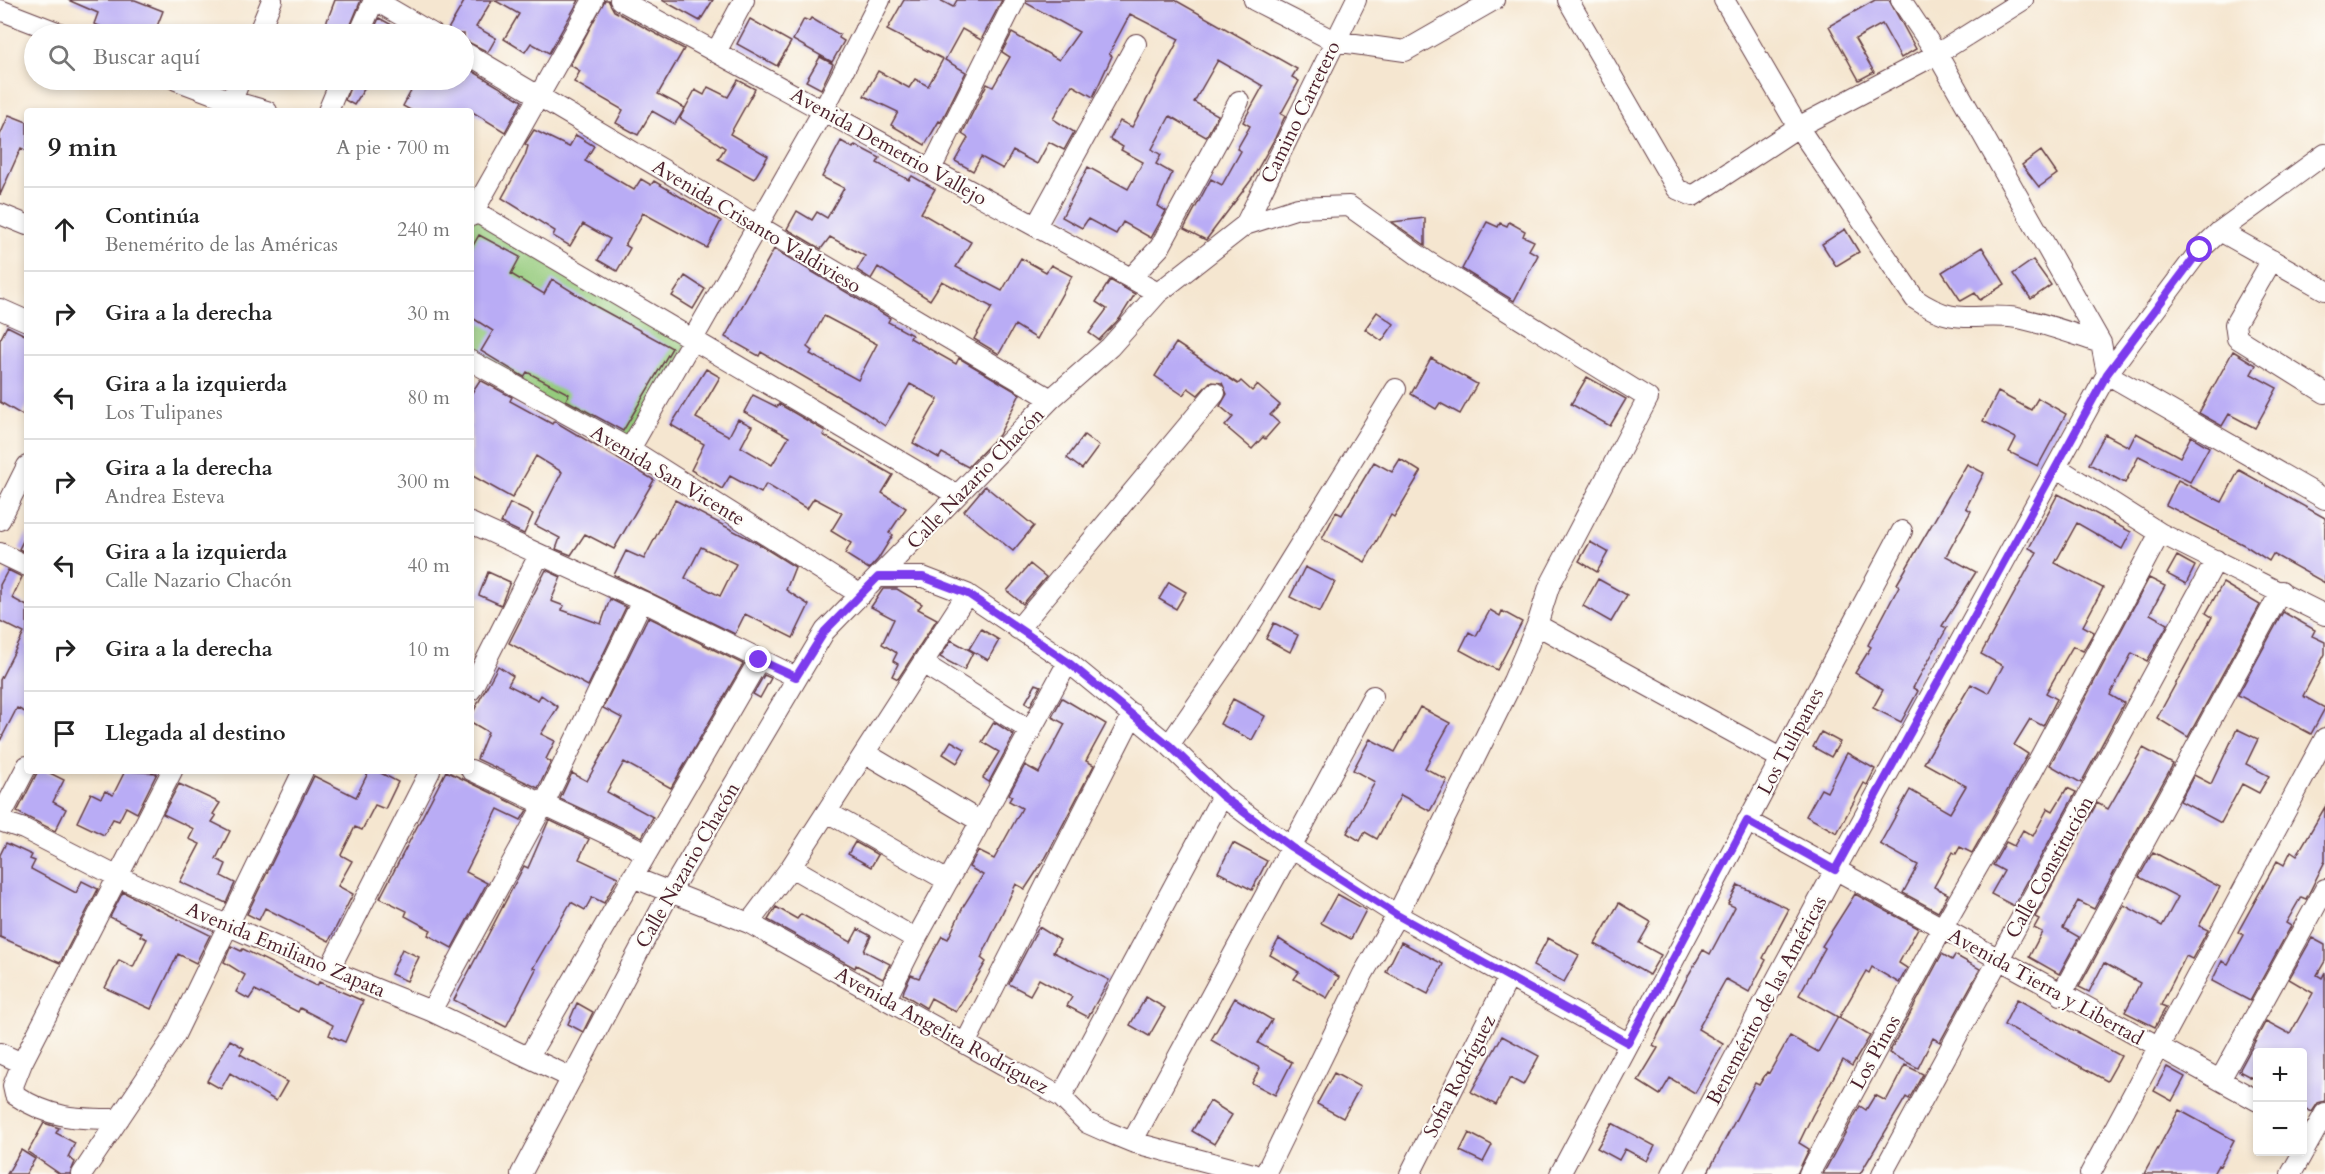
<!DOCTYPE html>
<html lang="es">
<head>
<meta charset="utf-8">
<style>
  body { margin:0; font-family:Cardo,serif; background:#f2f2f2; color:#222 }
  .controls { position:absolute; right:18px; bottom:18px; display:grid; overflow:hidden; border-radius:6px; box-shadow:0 3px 9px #0003 }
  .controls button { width:54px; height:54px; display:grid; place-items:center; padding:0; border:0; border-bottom:2px solid #e0e0e0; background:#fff; color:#222; font:30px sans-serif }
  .stop { position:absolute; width:18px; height:18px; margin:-14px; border:4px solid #7c3aed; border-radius:50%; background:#fff }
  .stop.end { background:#7c3aed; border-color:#fff; box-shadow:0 2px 6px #0008 }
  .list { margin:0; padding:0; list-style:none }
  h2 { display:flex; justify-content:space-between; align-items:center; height:78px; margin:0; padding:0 24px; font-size:26px }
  h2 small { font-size:20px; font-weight:400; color:#767676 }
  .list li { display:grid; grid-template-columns:39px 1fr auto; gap:18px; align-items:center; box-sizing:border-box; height:84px; padding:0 24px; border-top:2px solid #e0e0e0 }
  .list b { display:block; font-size:22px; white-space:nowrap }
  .list p { margin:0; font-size:20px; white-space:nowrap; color:#767676 }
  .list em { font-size:20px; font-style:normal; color:#767676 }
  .icon { flex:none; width:33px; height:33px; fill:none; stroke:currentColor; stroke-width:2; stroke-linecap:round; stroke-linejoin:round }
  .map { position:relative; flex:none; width:2325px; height:1174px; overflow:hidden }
  .search { position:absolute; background:#fff; box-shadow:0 3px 9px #0003; left:24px; top:24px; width:450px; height:66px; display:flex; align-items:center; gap:15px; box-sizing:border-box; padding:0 21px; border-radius:33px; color:#767676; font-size:22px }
  .panel { position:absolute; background:#fff; box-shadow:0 3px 9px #0003; left:24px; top:108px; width:450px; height:666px; border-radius:6px }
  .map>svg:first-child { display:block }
</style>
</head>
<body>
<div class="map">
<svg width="2325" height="1174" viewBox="0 0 2325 1174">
  <rect width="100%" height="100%" fill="#fdfcf7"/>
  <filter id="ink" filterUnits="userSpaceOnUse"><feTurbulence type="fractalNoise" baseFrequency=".0167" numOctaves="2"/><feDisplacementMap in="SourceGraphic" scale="12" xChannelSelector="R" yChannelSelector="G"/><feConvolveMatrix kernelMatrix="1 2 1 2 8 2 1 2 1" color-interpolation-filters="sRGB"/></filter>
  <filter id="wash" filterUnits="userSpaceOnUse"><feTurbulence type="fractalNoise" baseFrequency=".008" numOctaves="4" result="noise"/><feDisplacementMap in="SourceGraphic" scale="24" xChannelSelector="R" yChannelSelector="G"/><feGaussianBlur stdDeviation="1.35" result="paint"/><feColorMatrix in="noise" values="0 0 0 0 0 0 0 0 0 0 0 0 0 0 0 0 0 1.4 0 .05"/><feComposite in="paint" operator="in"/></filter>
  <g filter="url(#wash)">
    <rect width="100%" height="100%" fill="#f5e6d0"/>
    <path fill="#95cb7d" stroke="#707554" stroke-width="1.5" d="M471 211 690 340 630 449 471 361Z"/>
    <g id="blocks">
      <path fill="#b9acf5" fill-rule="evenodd" d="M68 0H135L163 11 154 34H121L94 24 98 13Z
        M335 0H361L347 34H322Z
        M465 0H492L476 27 496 38 488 52 464 40V34H457L448 29Z
        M494 0H579L549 53 531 43 525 52 504 39 519 14Z
        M605 0H608L614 11 684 49 658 94 685 108 675 124 652 111 638 135 616 123 623 110 574 82 580 71 570 65Z
        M662 0H713L700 21Z
        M904 0H940L953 7 957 0H1002L981 40 962 29 945 60 966 72 941 122 939 121 925 145 891 125 898 112 864 96 878 71 909 88 915 79 928 86 943 59 887 30Z
        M1027 0H1175L1297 69 1292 77 1299 81 1281 114 1285 116 1275 138 1252 179 1206 240 1184 229 1211 179 1222 185 1241 151 1237 149 1250 126 1243 122 1263 86 1218 60 1194 102 1218 115 1206 137 1170 116 1152 149 1161 155 1156 164 1172 173 1158 206 1166 211 1151 238 1123 222 1116 234 1088 219 1082 228 1062 217 1088 167 1128 189 1143 162 1121 150 1123 147 1110 139 1120 121 1132 127 1179 39 1130 14 1109 54 1112 56 1093 97 1072 85 1053 119 1074 132 1064 150 1049 142 1037 164 1013 151 1003 169 981 157 973 171 955 161 968 138 962 134 987 84 993 87 1010 57 1002 52 1012 33 1059 60 1079 32 1026 3Z
        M1875 0H1889L1916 49 1901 58 1882 24 1855 39 1874 72 1859 80 1829 26Z
        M379 18 408 34H372Z
        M811 18 840 35 839 38 844 41 832 62 793 40 804 19 809 21Z
        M750 19 791 42 777 66 737 44Z
        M820 57 833 64 821 89 806 81Z
        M464 66 522 101 505 132 471 111H412L403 106 417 80H464Z
        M353 80H370L354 105 345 100Z
        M738 80 755 89 730 134 768 156 754 179 718 159 725 148 680 118 695 90 704 95 708 87 728 97Z
        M9 115 27 122V151L21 148 0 195V135Z
        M534 130 569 147 576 135 594 146 585 161 634 190 641 179 651 185 654 181 721 221 707 248 643 213 625 245 630 248 617 271 598 260 610 239 583 224 570 246 553 236 555 231 502 198 525 156 528 146 525 144Z
        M841 141 853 148 855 145 880 158 877 163 909 180 912 176 935 189 921 213 971 242 956 267 1002 291 1021 258 1046 272 1051 265 1072 276 1037 339 1015 325 999 354 974 339 992 307 942 281 930 300 878 267 871 279 857 270 865 256 830 237 821 249 787 229 797 211 812 220 817 212 827 218 844 188 822 177Z
        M2041 151 2057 174 2039 187 2022 165Z
        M1425 218V245L1392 222Z
        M1487 222 1498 227 1500 223 1507 226 1509 222 1525 231 1523 236 1534 241 1529 250 1538 255 1514 301 1462 269Z
        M1845 229 1859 252 1836 266 1822 244Z
        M479 235 520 257 511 274 544 294 552 279 597 307 672 348 623 431 566 400 569 394 527 372 524 377 481 351 493 331 471 317V249Z
        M1982 247 2005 284 1980 300 1975 293 1961 301 1942 272Z
        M774 249 890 318 888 322 912 335 910 338 956 364 959 358 1020 394 999 435 968 467 942 453 939 458 913 443 938 399 910 384 885 426 863 411 761 352 759 356 725 337ZM824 316 877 344 858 380 810 354 812 351 807 347Z
        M2033 260 2051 285 2031 299 2013 274Z
        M685 276 705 289 693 309 672 296Z
        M1110 280 1135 294 1120 318 1099 340 1089 333 1107 309 1096 302Z
        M1377 312 1394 324 1382 341 1365 329Z
        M7 326 27 336V406L22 415 0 402V340Z
        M1176 343 1238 384 1241 381 1252 391 1257 385 1280 405 1270 415 1279 423 1265 439 1263 437 1252 449 1225 426 1233 417 1220 406 1227 394 1222 383 1210 382 1198 395 1188 388 1183 395 1155 376Z
        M2233 351 2256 365 2251 374 2277 388 2255 428 2229 414 2222 426 2199 413Z
        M1431 358 1477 384 1460 414 1440 403 1436 409 1411 394Z
        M706 369 720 377 696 418 729 436 738 419 752 426 741 447 772 465 789 437 744 412 753 395 777 407 779 404 825 431 823 435 893 475 882 493 906 508 889 533 893 535 878 559 869 569 845 554 851 543 831 531 842 513 814 498 807 509 766 484 761 493 730 476 722 489 691 470 704 444 671 425Z
        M1587 377 1626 399 1610 426 1571 404Z
        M480 380 512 397 510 401 552 424 554 421 654 480 614 549 585 534 571 555 556 549 560 538 535 525 562 472 536 456 512 498 471 475V394Z
        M1998 392 2031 410 2038 398 2066 414 2038 466 2009 452 2016 438 1983 421Z
        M2136 433 2180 457 2191 436 2209 447 2190 482 2139 456 2125 483 2089 464 2105 434 2129 447Z
        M1084 435 1099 446 1082 469 1067 458Z
        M1400 459 1421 472 1394 517 1391 515 1365 562 1322 539 1336 512 1342 515 1374 462 1392 472Z
        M1967 464 1984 473 1966 508 1971 511 1946 556 1976 572 1942 626 1947 628 1913 688 1918 691 1901 722 1873 708 1883 690 1855 673 1871 647 1868 645 1899 586 1897 584Z
        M2239 470 2325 518V583L2273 554 2269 561 2246 546 2166 505 2178 480 2222 502Z
        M985 486 1034 526 1013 551 964 511Z
        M2058 494 2131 532 2122 549 2077 523 2055 563 2103 588 2083 626 2094 632 2083 651 2073 646 2046 693 2057 699 2043 726 2030 719 2014 745 2028 754 1972 853 1960 847 1956 854 1953 852 1934 887 1948 894 1938 912 1903 893 1918 865 1880 844 1910 790 1950 813 1966 786 1924 763 1971 684 1988 693 2003 666 1981 654 2037 552 2029 548Z
        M675 500 755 542 795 567 786 590 809 605 793 638 745 614 735 634 614 575 626 551 644 559ZM701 547 736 564 720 596 685 578Z
        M510 503 533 514 524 534 501 523Z
        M27 533V553L19 549Z
        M1590 542 1608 552 1597 572 1579 561Z
        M2177 556 2195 566 2186 584 2167 574Z
        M1030 564 1046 577 1023 604 1007 591Z
        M1305 567 1335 582 1320 612 1290 597Z
        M8 570 22 577 12 598 27 606V713L17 708 0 741V680L24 633 0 621V585Z
        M546 570 561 577 551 601 564 606 562 610 601 624 610 599 626 607 588 686 509 643Z
        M488 572 510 582 501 605 479 595Z
        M2149 578 2165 586 2150 614 2168 624 2147 661 2132 653 2110 695 2124 703 2081 783 2050 765Z
        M1598 579 1627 595 1611 622 1583 606Z
        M1169 582 1186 592 1176 609 1159 599Z
        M2223 583 2260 605 2188 737 2157 718 2212 617 2206 613Z
        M883 589H897L922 604 918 609 937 619 898 679 892 676 898 664 893 661 897 653 882 644 894 619 871 607Z
        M1490 610 1500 616 1502 611 1522 622 1497 670 1460 650 1469 632 1476 636Z
        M2283 612 2315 630 2312 636 2325 642V654L2303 696 2325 708 2311 734 2238 695Z
        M648 617 743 664 671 788 624 762 607 792 653 817 642 837 560 799 572 773 587 781 622 718 603 708Z
        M1274 623 1298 635 1290 652 1266 639Z
        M981 629 999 640 988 660 969 649Z
        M951 640 973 652 964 670 940 657Z
        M498 666 513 676 508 685 538 700 541 695 558 707 541 734 555 741 546 759 551 762 538 788 477 759 488 732 471 722V716Z
        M764 675 771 678 760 698 753 694Z
        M1036 684 1041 686 1030 706 1025 703Z
        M1062 698 1106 724 1086 761 1094 765 1046 857 1025 889 1016 884 981 958 986 962 956 1012 931 998 926 1008 903 994 904 990 911 975 919 978 942 936 948 939 964 905 983 875 969 867 978 851 994 859 1020 812 1022 808 1009 801 1012 796 1009 794 1025 765 1039 773 1065 724 1052 717Z
        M1233 699 1265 716 1252 740 1220 724Z
        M1420 707 1450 723 1425 768 1447 780 1430 811 1401 795 1377 839 1365 832 1360 841 1347 833 1375 782 1353 770 1370 739 1395 752Z
        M994 722 1014 735 989 782 983 778 999 752 982 742Z
        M2237 729 2258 739 2246 764 2269 776 2259 793 2242 784 2221 823 2180 801 2194 775 2211 784Z
        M1821 732 1840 742 1831 757 1813 747Z
        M951 741 965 749 957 763 943 754Z
        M2143 748 2173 764 2094 909 2078 901 2063 928 2079 937 2059 974 2029 957 2042 932 2034 928 2039 919 2035 917 2097 803 2108 809Z
        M1847 753 1875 769 1867 785 1864 783 1837 833 1806 816 1821 789 1827 792Z
        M38 771H46L64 780 53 802 66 809 55 831 17 812Z
        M125 771 157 773 137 813 126 807 119 821 113 819 104 835 77 822 91 793 101 798 105 791 113 795Z
        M369 771H377L398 782 385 809 375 805 362 830 355 827 341 855 352 861 338 886 353 894 329 941 265 908 259 920 247 914 314 776 356 797Z
        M446 771 527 810 521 820 498 809 466 872 487 883 452 948 428 935 431 930 405 916 407 911 380 898Z
        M179 784 220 803 213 814 216 816 212 822 230 831 216 859 226 864 221 876 235 883 226 903 180 882 200 844 189 839 194 829 163 814Z
        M2067 788 2076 792 2014 906 1991 894 2004 871 1993 865 2006 842 2014 846 2023 830 2033 836 2048 808 2053 811Z
        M2325 807V861L2306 899 2301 897 2286 923 2291 926 2250 1001 2212 981 2222 961 2228 964 2244 935 2238 932 2277 861 2284 865 2291 851 2297 855Z
        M549 820 589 839 579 859 618 877 604 903 592 897 585 910 571 902 533 968 536 969 506 1027 454 1000 524 866 528 868Z
        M855 842 878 855 871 867 848 854Z
        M6 843 32 855 30 859 35 861 31 869 76 893 82 881 98 889 60 963 0 937V855Z
        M1233 843 1267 861 1252 890 1218 872Z
        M2153 852 2220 887 2199 926 2208 930 2192 959 2186 956 2161 1005 2166 1007 2155 1027 2125 1012 2140 983 2104 963 2089 992 2079 987 2124 905 2162 926 2178 897 2139 877Z
        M1738 885 1789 909 1763 958 1766 960 1749 992 1726 979 1698 1029 1723 1044 1695 1093 1670 1078 1660 1095 1638 1081 1658 1048 1653 1045 1689 974 1703 950 1710 954 1735 907 1728 904Z
        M123 892 210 935 196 963 178 954 151 1009 105 988 119 960 133 967 147 939 140 936 142 933 110 917Z
        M1337 894 1366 910 1351 939 1321 923Z
        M1855 894 1918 928 1899 963 1907 968 1899 983 1872 967 1869 973 1866 971 1839 1018 1870 1036 1852 1066 1843 1060 1812 1116 1799 1143 1809 1149 1797 1174H1707L1755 1083 1759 1085 1767 1072 1769 1073 1790 1036 1818 1052 1838 1017 1799 995 1825 948 1822 946Z
        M1619 903 1651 922 1639 943 1661 955 1649 975 1595 944Z
        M776 907 797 919 801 914 851 942 858 929 871 936 864 951 890 964 883 979 856 965 855 968 768 920Z
        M1039 927 1060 940 1053 952 1109 980 1088 1017 1067 1006 1072 997 1039 979 1030 995 1009 984Z
        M1548 938 1579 955 1564 982 1533 966Z
        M2312 938 2325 945V961L2317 975 2322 978 2325 972V1101L2318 1103 2312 1112 2302 1107V1053H2258V1069L2252 1078 2239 1071 2266 1021 2290 1034 2313 993 2289 979Z
        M1279 939 1339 977 1327 998 1294 979 1299 972 1270 955Z
        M1401 942 1443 964 1428 994 1386 972Z
        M231 946 241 951 243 949 317 986 319 982 363 1001 345 1042 329 1035 333 1025 300 1008 298 1012 255 990 249 999 236 992 245 975 224 962Z
        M402 949 419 957 407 981 391 974Z
        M1942 954 1952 960 1955 955 1980 969 1940 1042 1933 1038 1918 1068 1889 1053Z
        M1146 997 1165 1008 1149 1036 1130 1025Z
        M1235 998 1272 1020 1258 1043 1292 1062 1275 1095 1252 1083 1260 1068 1211 1040Z
        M2017 999 2121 1056 2107 1081 2004 1025Z
        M577 1003 593 1012 583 1032 568 1024Z
        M1502 1036 1539 1056 1523 1085 1510 1078 1496 1105 1471 1092Z
        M230 1040 244 1048 240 1054 287 1082 276 1101 230 1073 221 1089 207 1081Z
        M1905 1065 1923 1074 1909 1099 1906 1097 1860 1174H1823L1860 1106 1866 1110 1875 1095 1886 1101Z
        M2167 1067 2185 1077 2172 1101 2154 1091Z
        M1334 1073 1360 1087 1343 1118 1317 1104Z
        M1210 1101 1232 1115 1214 1144 1192 1131Z
        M2179 1110 2234 1140 2220 1166 2218 1165 2213 1174H2144Z
        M44 1123 59 1128 56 1133 75 1143 68 1157 75 1162 70 1174H60L28 1152Z
        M1612 1123 1655 1146 1647 1161 1625 1149 1619 1160 1597 1148Z
        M1469 1133 1492 1145 1483 1162 1460 1151Z
        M21 1150 35 1159 26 1174H7Z"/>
    </g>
  </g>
  <g filter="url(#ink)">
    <use href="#blocks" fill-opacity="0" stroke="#643d44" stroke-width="1.5"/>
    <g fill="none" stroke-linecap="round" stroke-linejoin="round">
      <g stroke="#643d44" stroke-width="22">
        <path id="street" d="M375 0 433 34
          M620 0 1158 293
          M1254 0 1334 41 1405 51 1494 0
          M1568 0 1677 189 1693 196 1798 127 1937 54 2023 0
          M1724 0 1798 127 1915 299C1957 328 1974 312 2017 318 2045 323 2073 334 2101 343
          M1901 0 1937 54 2101 343 2107 374 2325 499
          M0 10 62 34
          M258 34 272 0
          M359 34 374 0
          M464 52 1051 399
          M716 52 744 0
          M176 80 232 101 267 111
          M228 111 240 80
          M328 111 341 80
          M931 169 1015 0
          M471 209 957 495
          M0 214 27 225
          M471 216 593 0
          M1245 225 1356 0
          M1036 226 1136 44
          M2220 231 2325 290
          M2272 260 2235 324 2237 338 2325 393
          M1131 278 1160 247 1239 101
          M0 309 27 321
          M471 361 630 449 861 595
          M630 449 823 111 880 0
          M2058 468 2160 533 2325 615
          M0 520 27 466
          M471 523 642 601 796 677
          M0 553 27 566
          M878 577H923L967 594 1068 662 1169 745 1222 796 1291 847 1397 915 1628 1043
          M1537 625 1780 758
          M1018 629 1215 393
          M924 664 1031 731
          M471 690 539 555
          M1169 745 1236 648 1396 389
          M865 753 981 822
          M471 770 645 852
          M827 812 948 881
          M0 818 27 766
          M0 821 24 829 118 877 329 970 431 1011 572 1078
          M1747 821 2258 1101
          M791 867 916 939
          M632 877 749 923 1061 1097 1087 1123 1105 1131 1132 1142 1253 1174
          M749 923 791 867 967 594
          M329 970 430 771
          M2061 995 2281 591
          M886 999 916 939 1068 662
          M431 1011 544 804 642 601
          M966 1042 1133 714
          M0 1053 22 1063 172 771
          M529 1056 759 660
          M22 1063 13 1086 15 1095C51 1119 77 1119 119 1119
          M2220 1080 2325 889
          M1061 1097 1222 796
          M1132 1142 1373 696
          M82 1174 175 1035 303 771
          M521 1174 670 892 825 631 1051 399 1110 347 1158 293 1245 225 1298 208 1349 206 1425 260 1648 398 1549 587 1537 625 1513 681 1397 915 1363 974 1265 1174
          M1410 1174 1508 979
          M1560 1174 1902 531
          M1672 1174 1835 870 2107 374 2200 250 2220 231 2325 154
          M1809 1174 1942 929 2030 776 2160 533
          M1882 1174 2216 560
          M2090 1174 2325 738
          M2291 1174 2325 1113"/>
      </g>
      <use href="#street" stroke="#fff" stroke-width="20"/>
    </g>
  </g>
  <g fill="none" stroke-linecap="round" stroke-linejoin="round" filter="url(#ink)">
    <path stroke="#7c3aed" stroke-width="8" d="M759 660 796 677 825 631 878 577H923L968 594 1068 662 1169 745 1222 796 1291 847 1397 915 1628 1043 1747 821 1835 870 2107 374 2200 250"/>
  </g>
  <g text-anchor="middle" stroke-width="4.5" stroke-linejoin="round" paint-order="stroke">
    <g font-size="20" fill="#4a1f2b" stroke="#fdfcf7">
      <text transform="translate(1300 112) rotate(-64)" y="7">Camino Carretero</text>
      <text transform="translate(889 146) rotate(29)" y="7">Avenida Demetrio Vallejo</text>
      <text transform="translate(757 226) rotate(31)" y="7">Avenida Crisanto Valdivieso</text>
      <text transform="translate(668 475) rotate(31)" y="7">Avenida San Vicente</text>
      <text transform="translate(975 478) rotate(-46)" y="7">Calle Nazario Chacón</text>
      <text transform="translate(1790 741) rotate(-62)" y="7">Los Tulipanes</text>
      <text transform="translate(687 865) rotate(-60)" y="7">Calle Nazario Chacón</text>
      <text transform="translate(2049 867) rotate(-61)" y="7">Calle Constitución</text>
      <text transform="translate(286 949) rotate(23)" y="7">Avenida Emiliano Zapata</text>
      <text transform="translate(2046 986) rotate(29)" y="7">Avenida Tierra y Libertad</text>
      <text transform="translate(1766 1000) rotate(-62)" y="7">Benemérito de las Américas</text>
      <text transform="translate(942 1030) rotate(29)" y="7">Avenida Angelita Rodríguez</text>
      <text transform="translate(1875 1052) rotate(-61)" y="7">Los Pinos</text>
      <text transform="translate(1459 1076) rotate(-63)" y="7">Sofia Rodríguez</text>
    </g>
  </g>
</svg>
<div class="controls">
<button>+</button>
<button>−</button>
</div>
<div class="stop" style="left:2200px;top:250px"></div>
<div class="stop end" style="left:759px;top:660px"></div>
<div class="search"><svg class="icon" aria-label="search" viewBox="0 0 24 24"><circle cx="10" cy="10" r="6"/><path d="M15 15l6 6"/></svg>Buscar aquí</div>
<section class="panel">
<h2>9 min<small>A pie · 700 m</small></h2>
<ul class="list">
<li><svg class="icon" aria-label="ahead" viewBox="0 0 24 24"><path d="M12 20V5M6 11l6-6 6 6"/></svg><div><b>Continúa</b><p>Benemérito de las Américas</p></div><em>240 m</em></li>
<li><svg class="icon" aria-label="right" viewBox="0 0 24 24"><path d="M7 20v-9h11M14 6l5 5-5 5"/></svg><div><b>Gira a la derecha</b></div><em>30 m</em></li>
<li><svg class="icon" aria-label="left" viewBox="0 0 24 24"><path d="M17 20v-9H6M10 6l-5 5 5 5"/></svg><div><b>Gira a la izquierda</b><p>Los Tulipanes</p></div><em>80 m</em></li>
<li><svg class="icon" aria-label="right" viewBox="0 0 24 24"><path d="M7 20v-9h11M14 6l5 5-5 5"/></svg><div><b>Gira a la derecha</b><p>Andrea Esteva</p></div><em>300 m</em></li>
<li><svg class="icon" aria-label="left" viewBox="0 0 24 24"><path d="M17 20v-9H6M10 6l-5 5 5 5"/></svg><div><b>Gira a la izquierda</b><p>Calle Nazario Chacón</p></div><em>40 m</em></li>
<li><svg class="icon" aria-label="right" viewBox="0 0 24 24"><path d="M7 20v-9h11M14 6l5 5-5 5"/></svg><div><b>Gira a la derecha</b></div><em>10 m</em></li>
<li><svg class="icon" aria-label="arrive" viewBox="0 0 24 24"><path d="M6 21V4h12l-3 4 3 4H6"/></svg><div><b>Llegada al destino</b></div></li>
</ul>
</section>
</div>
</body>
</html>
